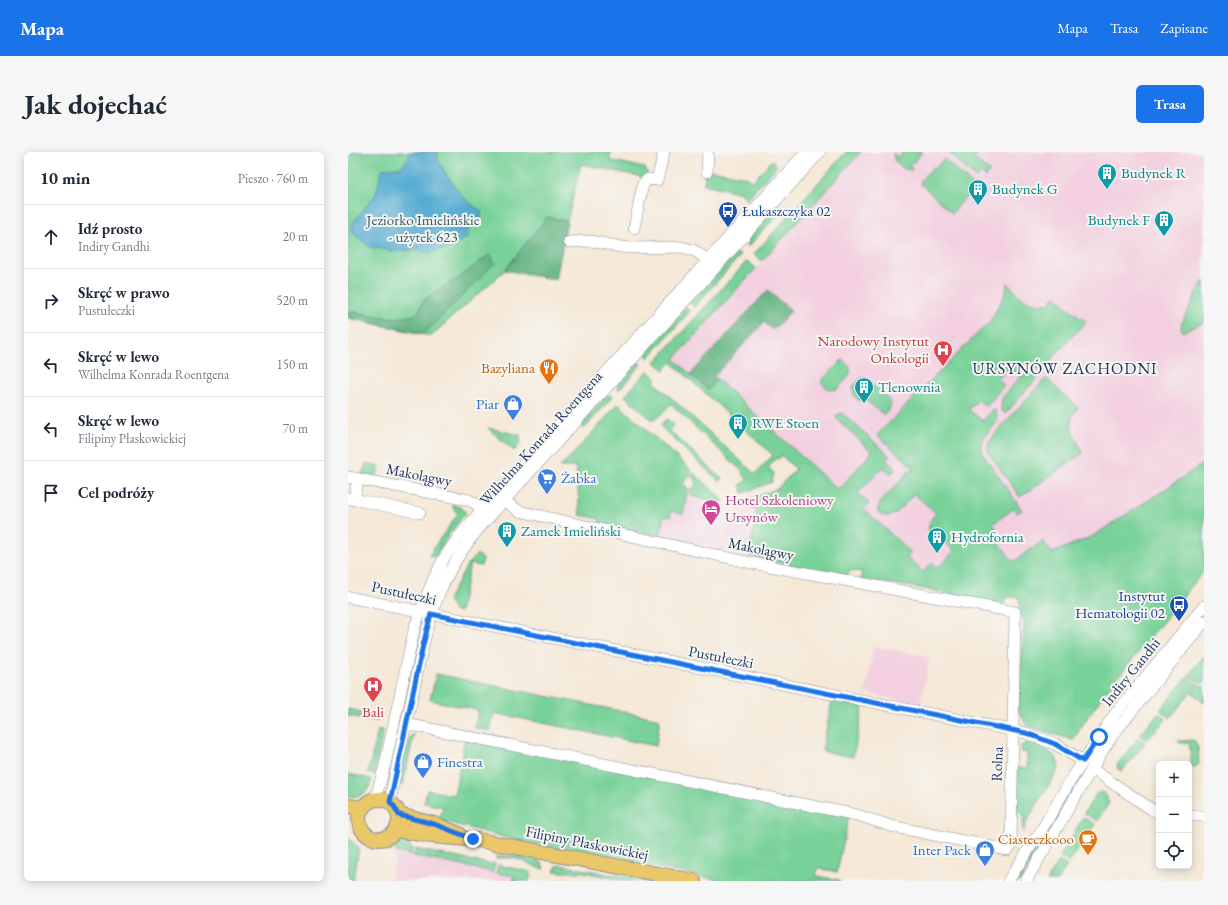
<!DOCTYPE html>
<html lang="pl">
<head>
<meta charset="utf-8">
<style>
  body { margin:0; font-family:"EB Garamond",serif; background:#f6f6f7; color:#1f2937 }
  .controls { position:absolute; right:12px; bottom:12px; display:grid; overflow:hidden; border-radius:6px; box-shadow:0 2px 10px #0003 }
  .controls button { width:36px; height:36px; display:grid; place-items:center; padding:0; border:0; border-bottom:1px solid #e0e1e3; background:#fff; color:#1f2937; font:20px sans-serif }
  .stop { position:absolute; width:12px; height:12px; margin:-9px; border:3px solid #1a73e8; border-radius:50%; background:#fff }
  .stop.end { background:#1a73e8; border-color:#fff; box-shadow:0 1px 4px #0008 }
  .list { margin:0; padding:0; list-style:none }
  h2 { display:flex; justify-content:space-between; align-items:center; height:52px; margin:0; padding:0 16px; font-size:17px }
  h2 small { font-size:13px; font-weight:400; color:#747a83 }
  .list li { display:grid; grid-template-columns:26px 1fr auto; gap:12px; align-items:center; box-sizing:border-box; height:64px; padding:0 16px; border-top:1px solid #e0e1e3 }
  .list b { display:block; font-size:15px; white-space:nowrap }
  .list p { margin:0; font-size:13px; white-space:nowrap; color:#747a83 }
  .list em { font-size:13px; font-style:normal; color:#747a83 }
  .icon { flex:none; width:22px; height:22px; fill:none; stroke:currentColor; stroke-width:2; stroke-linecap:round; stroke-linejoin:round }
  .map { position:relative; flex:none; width:856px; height:729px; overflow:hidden; border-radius:6px }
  header { display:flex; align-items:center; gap:24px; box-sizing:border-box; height:56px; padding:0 20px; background:#1a73e8; color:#fff }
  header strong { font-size:19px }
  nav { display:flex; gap:22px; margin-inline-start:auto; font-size:14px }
  .intro { display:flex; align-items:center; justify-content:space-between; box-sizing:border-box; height:96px; padding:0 24px }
  h1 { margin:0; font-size:28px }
  .button { padding:10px 18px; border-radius:6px; background:#1a73e8; color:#fff; font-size:14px; font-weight:700 }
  main { display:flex; gap:24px; padding:0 24px }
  aside { flex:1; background:#fff; border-radius:6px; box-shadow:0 2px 10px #0003 }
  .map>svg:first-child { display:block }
</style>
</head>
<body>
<header>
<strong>Mapa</strong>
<nav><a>Mapa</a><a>Trasa</a><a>Zapisane</a></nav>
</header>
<div class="intro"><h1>Jak dojechać</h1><a class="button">Trasa</a></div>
<main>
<aside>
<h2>10 min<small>Pieszo · 760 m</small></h2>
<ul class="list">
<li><svg class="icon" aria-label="ahead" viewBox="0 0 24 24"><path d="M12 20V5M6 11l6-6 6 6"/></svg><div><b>Idź prosto</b><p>Indiry Gandhi</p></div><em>20 m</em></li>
<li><svg class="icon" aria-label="right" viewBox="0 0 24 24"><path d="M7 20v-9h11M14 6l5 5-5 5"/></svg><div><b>Skręć w prawo</b><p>Pustułeczki</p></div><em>520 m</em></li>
<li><svg class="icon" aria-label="left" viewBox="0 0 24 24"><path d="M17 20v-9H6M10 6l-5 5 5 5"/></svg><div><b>Skręć w lewo</b><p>Wilhelma Konrada Roentgena</p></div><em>150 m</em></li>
<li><svg class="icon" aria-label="left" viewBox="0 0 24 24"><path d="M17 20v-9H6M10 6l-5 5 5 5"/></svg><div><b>Skręć w lewo</b><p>Filipiny Płaskowickiej</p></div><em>70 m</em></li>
<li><svg class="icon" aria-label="arrive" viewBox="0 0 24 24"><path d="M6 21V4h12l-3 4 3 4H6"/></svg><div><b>Cel podróży</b></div></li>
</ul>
</aside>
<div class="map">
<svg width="856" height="729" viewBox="0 0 856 729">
  <rect width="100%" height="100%" fill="#f6f6f2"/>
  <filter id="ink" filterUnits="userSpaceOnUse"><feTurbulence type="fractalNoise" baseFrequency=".025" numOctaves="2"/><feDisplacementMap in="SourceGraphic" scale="8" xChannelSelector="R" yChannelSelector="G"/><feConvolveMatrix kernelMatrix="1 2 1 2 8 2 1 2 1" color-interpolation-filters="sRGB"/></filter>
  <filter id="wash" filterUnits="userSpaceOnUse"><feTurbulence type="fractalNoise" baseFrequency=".012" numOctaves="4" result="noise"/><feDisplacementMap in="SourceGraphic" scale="16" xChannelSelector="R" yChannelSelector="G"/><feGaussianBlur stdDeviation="0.9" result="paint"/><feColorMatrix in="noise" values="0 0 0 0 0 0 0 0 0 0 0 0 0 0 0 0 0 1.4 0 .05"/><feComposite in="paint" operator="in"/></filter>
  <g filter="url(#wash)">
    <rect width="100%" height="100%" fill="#f5e8d7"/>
    <path fill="#f3cfdf" d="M513 0H856V311L810 342 745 384 672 414 660 418 569 427 326 207Z
      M338 346 373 353 376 359 380 360 382 359 386 360 387 357 389 355 402 350 405 357 410 358 401 404 312 384 316 364 323 359 334 362Z
      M526 494 582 505 572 552 517 541Z
      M48 700 166 724 165 729H42Z"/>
    <path fill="#78d198" stroke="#4a807b" d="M0 0H263L261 8 297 16 300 21 294 25 233 12 219 69 199 66 157 118 83 184 0 166Z
      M498 0H513L414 109 406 102Z
      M555 0H574L562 14 564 18 556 17 546 8 545 1 550 5Z
      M602 0H632L626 6 642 20 637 25 633 21 628 26 601 1Z
      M596 7 627 35 604 61 573 32V28L584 16H588Z
      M424 8 429 14 399 47 394 42V41L356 32 357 23 364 18 398 25 404 30Z
      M429 55 433 59 400 95V89L401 85Z
      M388 101 393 103 346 155 342 151Z
      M399 109 408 116 326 207 360 238 369 227 489 337 491 335H493L524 300 487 265 491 262 494 261 542 304 538 308 548 317 543 322 535 315 510 341 521 351 516 357 563 401 559 405 575 420 584 411 590 416 606 399 589 383 584 388C578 377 580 371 588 361L566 342C555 352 545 374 529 359L532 351 565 315 529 283 643 168 658 140 659 131C673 146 679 153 701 152L707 144 732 166 734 165 738 169 695 217C685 216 674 216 665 222L659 217 650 227 656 233 638 255 630 248 621 258 635 269 643 258 648 259 649 270 636 285 633 291 635 302 674 358 669 361 666 356 645 372 649 377 644 381 665 410 695 389 704 401 745 384 810 342 856 311V419L754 545 739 566 725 588 679 574 670 557 676 471 672 462 671 445H658L656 453 651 454 584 438 513 427 514 420 501 418 499 425 401 404 409 358 405 357 401 347 429 337 448 317 433 303 431 307 428 306 420 316 426 321 424 330 395 341 392 333 396 331 399 326 394 322 395 320 323 252 309 266 303 267 277 244 299 219 309 226 306 230 407 322 425 303 323 210 316 218 307 210Z
      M856 129V170L835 180 833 177 834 171 850 137Z
      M337 155 342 159 300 206 297 200Z
      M494 208C511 219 499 226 489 237 481 239 477 236 473 229Z
      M289 210 293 212 271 238C265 229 281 217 287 211Z
      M681 222H687L690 225 657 262 653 258 654 246 674 223Z
      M515 226H518L543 250C543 255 541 260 535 262L514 245 511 249C501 239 503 233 515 226Z
      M698 226 730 256C715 272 728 285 735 301L672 345 640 300V293L646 283Z
      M259 243 265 244 236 277 231 273Z
      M270 252 343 318 342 324C337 326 336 329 336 333L340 336 335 362 323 359 322 365 316 364 312 384 251 372 252 367 232 363 228 315H212L219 309Z
      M317 268H320L326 273 321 278 374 327 372 330 314 276V271Z
      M140 276 172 283 173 292 166 299Z
      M18 311 32 314 28 325 14 323Z
      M346 321 375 348V350L374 351 342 344V337L346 336 348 331 347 327 344 325Z
      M105 353 114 356 118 361 101 382 87 405 81 404 91 388 110 362 105 356Z
      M129 402 135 407 133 414 122 412 112 460 106 459 101 450V446L120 411H122Z
      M856 504V531L839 525Z
      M88 522 312 567 308 594 146 561 142 579 127 576 130 558 82 548Z
      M837 527 856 534V551L844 541 848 537 846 536 822 566 812 558Z
      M484 549 515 555 505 605 474 599Z
      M0 557 30 563 29 569 0 564Z
      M810 561 818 567 799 588 793 584V581Z
      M30 578H35V581L26 623 20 621Z
      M66 582 55 633 50 632 60 587Z
      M790 586 797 591 774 619 770 617 769 613Z
      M117 587 501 664 489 720 470 716 468 724 492 728V729L467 728V729H376L167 688 94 669 92 665 95 655 76 651 79 638 106 643Z
      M845 588 847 589 850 597 851 612 847 615H844L841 591H832L829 589Z
      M679 590 692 594 708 605 711 616 680 667 675 680V662L666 659 667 616H679V600H673V594Z
      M0 622 24 627C21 640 14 645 0 645Z
      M723 636 726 638 672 729H667L702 676Z
      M754 640 758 643 761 651 749 669 736 661 749 641Z
      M735 665 747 672 721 711 712 705Z
      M0 686 11 696 5 729H0Z
      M56 689H60L61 694 64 696 63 703 48 700V697H45L43 700H41L44 695Z
      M67 697 141 712 146 711 147 712 145 720 66 704Z
      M147 704C161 705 181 701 194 711L196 717C178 713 170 702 148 707Z
      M711 709 719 714 709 729H699Z
      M150 713 183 720 181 729H165L166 724 148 721Z
      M213 713 261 722 317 729H279L235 720H213L206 719 209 714Z"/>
    <path fill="#62b380" stroke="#3e716f" d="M199 65 219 69 208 128 157 118Z
      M142 102 147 111 76 182 0 166V159C22 162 49 171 70 161L75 149 84 142 109 127Z
      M420 138 443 159 425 178 416 170 366 224 369 227 360 238 343 222Z"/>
    <path fill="#55abd1" stroke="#386d98" d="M63 0H91L89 6C100 26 112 47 133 59V69L120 77 119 86 99 96 81 101 67 98 46 99 22 95 6 82 4 72 28 42 34 17 54 15Z"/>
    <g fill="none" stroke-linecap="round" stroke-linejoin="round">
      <path stroke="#55abd1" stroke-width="2.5" d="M0 79 5 78"/>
    </g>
  </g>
  <g filter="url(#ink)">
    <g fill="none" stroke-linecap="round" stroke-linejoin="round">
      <g stroke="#888c9a" stroke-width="12">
        <path id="minor" d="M359 20 360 0
          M286 76 295 32 300 27 309 28 316 0
          M221 90 243 89 273 95 283 96 334 95 347 99 360 108
          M0 325 121 348 135 356
          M0 346 72 361
          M6 348 10 327
          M0 445 678 581 707 592 735 609
          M58 572 509 663 543 674 659 698 663 693 667 460 399 410 171 359 157 349
          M744 617 803 657 811 661
          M27 648 37 613 66 478 72 460 85 428 96 406 109 387 130 362 458 0
          M42 650C48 615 56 580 64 546 78 477 86 428 134 373L472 0
          M841 664H856
          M660 729 694 677 721 631 751 585 767 562 856 454
          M678 729 753 601 767 580 856 470"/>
      </g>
      <g stroke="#888c9a" stroke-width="16">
        <path id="major" d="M11 667a20 20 0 1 1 40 0a20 20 0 1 1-40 0Z
          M0 654 15 656
          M51 663 86 672 111 682
          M48 678 85 684 131 688 346 729"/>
      </g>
      <use href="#minor" stroke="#fff" stroke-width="11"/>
      <use href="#major" stroke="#eac769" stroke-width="14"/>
    </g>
  </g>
  <g fill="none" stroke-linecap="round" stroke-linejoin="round" filter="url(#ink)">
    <path stroke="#1a73e8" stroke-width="5" d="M125 687 86 672 51 663 46 654 42 650 75 493 83 462 678 581 707 592 735 609 751 585"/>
  </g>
  <defs>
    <g id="building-pin" transform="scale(1)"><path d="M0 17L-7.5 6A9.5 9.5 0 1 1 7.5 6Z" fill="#0f9aa8" stroke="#f6f6f2"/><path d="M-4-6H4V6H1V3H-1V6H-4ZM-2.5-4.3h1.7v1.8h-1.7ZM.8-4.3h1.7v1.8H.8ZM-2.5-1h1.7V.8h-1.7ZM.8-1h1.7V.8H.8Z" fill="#fff"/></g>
    <g id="bus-pin" transform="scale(1)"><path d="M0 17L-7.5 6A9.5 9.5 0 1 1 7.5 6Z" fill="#1a4fb4" stroke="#f6f6f2"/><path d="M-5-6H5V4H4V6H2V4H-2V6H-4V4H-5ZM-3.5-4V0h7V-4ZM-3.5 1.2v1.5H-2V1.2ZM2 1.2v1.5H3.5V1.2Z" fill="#fff"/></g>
    <g id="hospital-pin" transform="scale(1)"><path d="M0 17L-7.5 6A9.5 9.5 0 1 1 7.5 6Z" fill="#e0444e" stroke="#f6f6f2"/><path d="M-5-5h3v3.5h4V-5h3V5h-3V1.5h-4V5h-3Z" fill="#fff"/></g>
    <g id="restaurant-pin" transform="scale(1)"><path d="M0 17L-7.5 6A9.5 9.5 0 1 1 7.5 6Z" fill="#e8710a" stroke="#f6f6f2"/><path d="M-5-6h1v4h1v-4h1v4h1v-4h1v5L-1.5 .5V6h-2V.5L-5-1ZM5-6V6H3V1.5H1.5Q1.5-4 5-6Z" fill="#fff"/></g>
    <g id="shop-pin" transform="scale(1)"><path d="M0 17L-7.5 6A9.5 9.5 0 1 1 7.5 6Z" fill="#3f7fe0" stroke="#f6f6f2"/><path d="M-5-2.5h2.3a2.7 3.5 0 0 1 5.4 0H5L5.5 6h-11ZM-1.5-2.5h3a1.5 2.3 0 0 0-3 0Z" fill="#fff"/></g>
    <g id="supermarket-pin" transform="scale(1)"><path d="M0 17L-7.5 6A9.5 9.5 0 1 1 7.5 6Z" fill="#3f7fe0" stroke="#f6f6f2"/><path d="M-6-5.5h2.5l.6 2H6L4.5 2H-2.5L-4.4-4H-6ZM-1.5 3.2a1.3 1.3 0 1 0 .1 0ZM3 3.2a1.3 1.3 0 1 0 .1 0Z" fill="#fff"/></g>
    <g id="hotel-pin" transform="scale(1)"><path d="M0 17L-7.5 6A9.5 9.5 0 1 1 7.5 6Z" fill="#d1479c" stroke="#f6f6f2"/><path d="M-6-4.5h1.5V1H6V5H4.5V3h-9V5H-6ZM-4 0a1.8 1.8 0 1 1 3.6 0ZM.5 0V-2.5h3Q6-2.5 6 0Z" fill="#fff"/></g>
    <g id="cafe-pin" transform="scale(1)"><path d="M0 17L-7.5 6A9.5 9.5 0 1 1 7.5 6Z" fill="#e8710a" stroke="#f6f6f2"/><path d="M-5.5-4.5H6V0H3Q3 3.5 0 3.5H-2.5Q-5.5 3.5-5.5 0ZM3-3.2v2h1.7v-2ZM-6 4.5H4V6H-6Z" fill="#fff"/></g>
  </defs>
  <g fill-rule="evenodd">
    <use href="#building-pin" x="759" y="21"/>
    <use href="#building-pin" x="630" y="37"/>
    <use href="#bus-pin" x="380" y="59"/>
    <use href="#building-pin" x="816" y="68"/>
    <use href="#hospital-pin" x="595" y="198"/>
    <use href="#restaurant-pin" x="201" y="216"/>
    <use href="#building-pin" x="516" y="235"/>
    <use href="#shop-pin" x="165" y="252"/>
    <use href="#building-pin" x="390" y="271"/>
    <use href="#supermarket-pin" x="199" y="326"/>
    <use href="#hotel-pin" x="363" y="357"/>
    <use href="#building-pin" x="159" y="379"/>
    <use href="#building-pin" x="589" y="385"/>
    <use href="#bus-pin" x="831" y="453"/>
    <use href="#hospital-pin" x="25" y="534"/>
    <use href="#shop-pin" x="75" y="610"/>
    <use href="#cafe-pin" x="740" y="687"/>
    <use href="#shop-pin" x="637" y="698"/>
  </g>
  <g text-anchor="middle" stroke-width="4" stroke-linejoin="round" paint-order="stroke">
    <g font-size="15" fill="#0d838f" stroke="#f6f6f2" text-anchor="start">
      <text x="773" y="26">Budynek R</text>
      <text x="644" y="42">Budynek G</text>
      <text x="802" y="73" text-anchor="end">Budynek F</text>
      <text x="530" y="240">Tlenownia</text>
      <text x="404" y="276">RWE Stoen</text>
      <text x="173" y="384">Zamek Imieliński</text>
      <text x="603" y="390">Hydrofornia</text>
    </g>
    <g font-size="15" fill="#164399" stroke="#f6f6f2" text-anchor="start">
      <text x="394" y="64">Łukaszczyka 02</text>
      <text x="817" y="449" text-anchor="end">Instytut<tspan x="817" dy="17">Hematologii 02</tspan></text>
    </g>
    <g font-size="15" fill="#32586c" stroke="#f6f6f2">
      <text x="75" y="73">Jeziorko Imielińskie<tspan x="75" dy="17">- użytek 623</tspan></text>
    </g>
    <g font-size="15" fill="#be3a42" stroke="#f6f6f2" text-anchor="end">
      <text x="581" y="194">Narodowy Instytut<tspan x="581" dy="17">Onkologii</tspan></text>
      <text x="25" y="565" text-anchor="middle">Bali</text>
    </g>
    <g font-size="15" fill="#c56008" stroke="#f6f6f2" text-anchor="end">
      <text x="187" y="221">Bazyliana</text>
      <text x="726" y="692">Ciasteczkooo</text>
    </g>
    <g font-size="15" fill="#366cbe" stroke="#f6f6f2" text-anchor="end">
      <text x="151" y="257">Piar</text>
      <text x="213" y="331" text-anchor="start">Żabka</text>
      <text x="89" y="615" text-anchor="start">Finestra</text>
      <text x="623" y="703">Inter Pack</text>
    </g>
    <g font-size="15" fill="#1b2f5e" stroke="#f6f6f2">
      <text transform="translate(193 286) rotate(-48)" y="5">Wilhelma Konrada Roentgena</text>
      <text transform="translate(71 323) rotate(11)" y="5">Makolągwy</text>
      <text transform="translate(413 397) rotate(11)" y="5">Makolągwy</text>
      <text transform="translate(56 441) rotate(12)" y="5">Pustułeczki</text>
      <text transform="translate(373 505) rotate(11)" y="5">Pustułeczki</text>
      <text transform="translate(783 520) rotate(-51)" y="5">Indiry Gandhi</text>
      <text transform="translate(649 612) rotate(-88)" y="5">Rolna</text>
      <text transform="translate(239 691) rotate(11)" y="5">Filipiny Płaskowickiej</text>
    </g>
    <g font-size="15" fill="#b23c85" stroke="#f6f6f2" text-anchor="start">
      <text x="377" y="353">Hotel Szkoleniowy<tspan x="377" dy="17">Ursynów</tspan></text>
    </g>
    <g font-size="16" letter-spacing="1" fill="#1b2f5e" stroke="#f6f6f2">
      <text x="717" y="222">URSYNÓW ZACHODNI</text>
    </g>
  </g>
</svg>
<div class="controls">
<button>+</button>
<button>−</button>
<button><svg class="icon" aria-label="locate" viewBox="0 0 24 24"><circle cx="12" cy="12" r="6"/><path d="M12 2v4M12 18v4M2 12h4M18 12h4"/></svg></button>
</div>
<div class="stop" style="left:751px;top:585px"></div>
<div class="stop end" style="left:125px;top:687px"></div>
</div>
</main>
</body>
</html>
